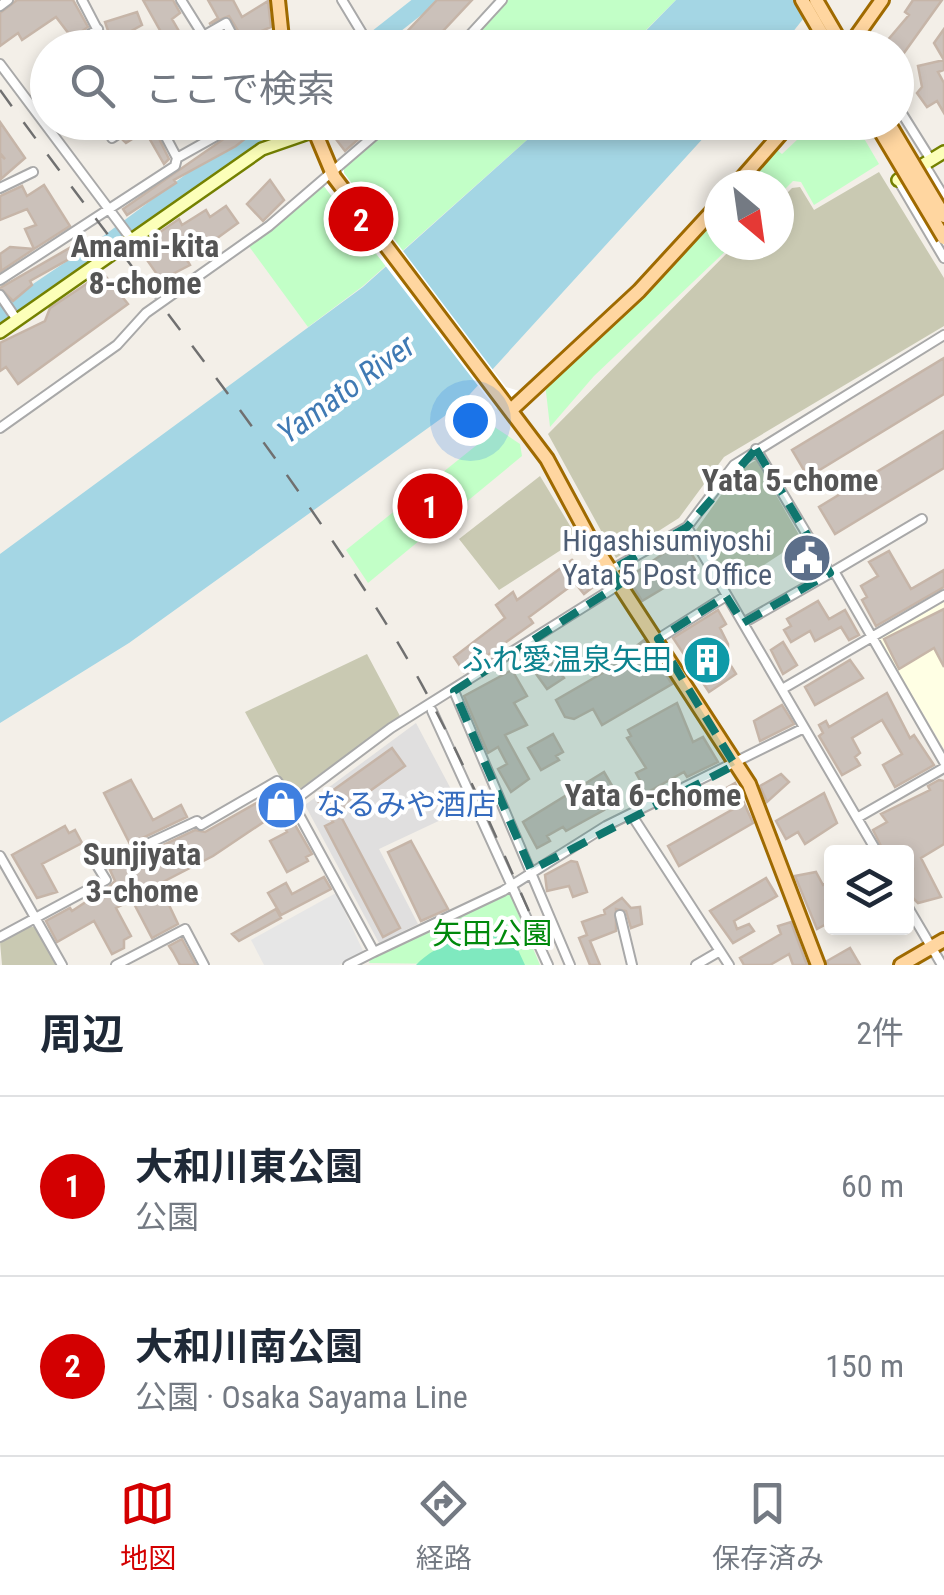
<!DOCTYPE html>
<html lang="ja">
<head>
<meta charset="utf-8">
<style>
  body { margin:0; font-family:"Roboto Condensed","Noto Sans JP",sans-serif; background:#f2f2f3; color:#1f2937 }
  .controls { position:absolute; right:30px; bottom:30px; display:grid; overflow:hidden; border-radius:10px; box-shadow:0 5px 15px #0003 }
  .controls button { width:90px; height:90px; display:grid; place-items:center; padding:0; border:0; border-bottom:2px solid #e0e1e3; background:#fff; color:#1f2937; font:50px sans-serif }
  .compass { position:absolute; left:704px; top:170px; width:90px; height:90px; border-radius:50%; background:#fff; box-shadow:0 5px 15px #0003; rotate:151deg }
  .you { position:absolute; left:470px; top:420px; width:35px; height:35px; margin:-25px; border:8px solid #fff; border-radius:50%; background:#1a73e8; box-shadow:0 0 0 15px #1a73e833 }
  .badge { display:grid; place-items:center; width:65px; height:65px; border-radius:50%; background:#d30001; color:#fff; font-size:32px; font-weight:700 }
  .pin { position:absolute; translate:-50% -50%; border:5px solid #fff; box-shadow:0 2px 10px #0006 }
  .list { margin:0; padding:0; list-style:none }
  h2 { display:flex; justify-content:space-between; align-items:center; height:130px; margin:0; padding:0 40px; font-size:42px }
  h2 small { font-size:32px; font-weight:400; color:#747a83 }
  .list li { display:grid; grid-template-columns:65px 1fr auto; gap:30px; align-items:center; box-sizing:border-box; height:180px; padding:0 40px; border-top:2px solid #e0e1e3 }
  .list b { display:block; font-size:38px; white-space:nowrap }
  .list p { margin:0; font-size:32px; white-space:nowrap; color:#747a83 }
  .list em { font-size:32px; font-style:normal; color:#747a83 }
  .icon { flex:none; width:55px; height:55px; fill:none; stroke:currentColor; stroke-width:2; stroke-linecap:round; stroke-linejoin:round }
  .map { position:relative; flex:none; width:944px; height:965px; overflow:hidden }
  .search { position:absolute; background:#fff; box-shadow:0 5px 15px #0003; left:30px; right:30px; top:30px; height:110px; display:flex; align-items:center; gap:25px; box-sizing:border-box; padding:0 35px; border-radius:55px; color:#747a83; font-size:38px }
  .sheet { height:490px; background:#fff }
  nav { display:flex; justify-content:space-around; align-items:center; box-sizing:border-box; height:140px; border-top:2px solid #e0e1e3; background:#fff; font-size:28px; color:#747a83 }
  nav a { display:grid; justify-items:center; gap:5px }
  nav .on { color:#d30001 }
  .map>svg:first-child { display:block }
</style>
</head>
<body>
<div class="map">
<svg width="944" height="965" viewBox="0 0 944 965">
  <rect width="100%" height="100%" fill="#f3efe8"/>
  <path fill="#e0dfdf" d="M416 723 462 810 379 849 418 924 379 943 305 805Z"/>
  <path fill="#ffffe4" d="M944 602V749L879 639Z"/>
  <path fill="#c9c9b2" d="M879 172 944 278V326L724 457 679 518 616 558 548 434 735 245H779V201L792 188 800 187 814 210Z
    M756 460 802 540 729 588 696 530 738 471Z
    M540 476 578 539 499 590 459 539Z
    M367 654 400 716 290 796 245 712Z
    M28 927H35L56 965H2L0 942Z"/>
  <path fill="#c2ffc7" d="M508 0H676L629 47 463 48Z
    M395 123H546L363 286 308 327 248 245Z
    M815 123H855L879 164 814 205 801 182 793 181 779 195V185H743L776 149 782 154Z
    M719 212V245H732L594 376 550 427 545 383Z
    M493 426 520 444 522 456 368 583 346 550 488 436Z
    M509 892 540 965 369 963 370 959Z"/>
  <path fill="#7fe9bf" d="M506 924 525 965H416C438 942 477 932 506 924Z"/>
  <path fill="#e6e6e6" d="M336 893 364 953 339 965H264L251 940Z"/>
  <path fill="#a4d6e4" d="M676 0H818L781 47 629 48Z
    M546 123H717L460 405 129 643 0 723V554L363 287Z"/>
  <path fill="#fff" d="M344 168V173L506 387 519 391 496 409 323 185Z"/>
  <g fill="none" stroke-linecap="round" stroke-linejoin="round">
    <path stroke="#a4d6e4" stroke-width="18" d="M365 48 426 0
      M0 317 101 249 271 122"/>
  </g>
  <path fill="#cbc1ba" stroke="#c6b5a8" stroke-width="2.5" d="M17 0H73L88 27 64 44 61 39 69 34 56 17 22 40 18 33 0 46V13Z
    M143 0H173L180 13 172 19 187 45 170 48Z
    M208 0H233L242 17 268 1 271 27 243 39 229 16 209 24 218 18Z
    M437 0H472L427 48H407L399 40Z
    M913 0H942L896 64V48H881L909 15 905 12Z
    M137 12 142 25 124 35 133 48H114L105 22Z
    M944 29V70L938 72 944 83V113L937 101 927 107 917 93 922 87 918 66 944 60 934 43Z
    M0 122 25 158 1 179 0 155 5 159 0 153Z
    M143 122H151L169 159 164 164 145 131 126 143 123 140Z
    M248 122 256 130 236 146 174 180 176 183 127 215 123 209Z
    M323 122H363L370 129 345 151Z
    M270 180 284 200 263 221 247 204Z
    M44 185 70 226 34 249 25 229 36 225 27 209 0 220V196L22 186 27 196Z
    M226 206 238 223 187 260 190 265 161 280 138 247 179 219 182 225 206 210 210 217Z
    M73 246 78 254 30 281 32 285 13 301 0 288Z
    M10 247 34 249 1 271 0 254Z
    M103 273 128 304 18 384 6 367 0 371V343L45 321 50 308Z
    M944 358V394L808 477 792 450Z
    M944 431V468L835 534 819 507Z
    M683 540 696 561 674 574 677 580 642 601 628 578Z
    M889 551 911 589 944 570V587L876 626 862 600 867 597 861 586 878 576 869 562Z
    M572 560 597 584 584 594 575 583 529 617 533 623 464 672 454 657 505 618 496 605 513 592 517 600Z
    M818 601 829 619 845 610 859 635 849 640 841 627 815 641 810 631 791 642 784 630 791 626 787 619Z
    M944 609V667L934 648 899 669 884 639Z
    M718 610 726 624 720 628 728 644V653H723L736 674 709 692 673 638Z
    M644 640 672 684 602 725 593 709 574 719 565 717 556 700 606 671 599 663 609 655 615 663Z
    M783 642 797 665 783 674 771 650Z
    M549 659 564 678 547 689 534 671Z
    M850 660 863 678 815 705 805 687Z
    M512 670 527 696 514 703 527 725 505 735 529 779 511 792 498 769 507 764 498 747 488 753 464 696Z
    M887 693 910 738 914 735 934 765 895 787 883 765 902 754 882 720 852 738 860 753 855 757 860 765 842 775 819 736 823 733 819 725 826 721 829 727Z
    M677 703 693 742 703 737 718 762 687 777 684 772 639 797 633 786 641 782 636 773 646 768 627 738 631 736 628 730Z
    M782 705 794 724 760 741 754 721Z
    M553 734 563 752 556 756 559 760 541 770 528 748Z
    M392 748 405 766 339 813 400 928 383 937 325 826 333 822 318 801Z
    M604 772 614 789 606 793 609 800 601 805 604 810 566 831 563 827 547 836 550 841 537 848 523 822Z
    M781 774 789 782 767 802 760 786Z
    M131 780 153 820 181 805 187 817 130 844 104 793Z
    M939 780 944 781V844L921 858 941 897 918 903 909 894 913 870 906 874V852H884L873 830 887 822 881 814 930 790 928 786Z
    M735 783 753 823 679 866 668 846 735 808 723 790Z
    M276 792 312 854 306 857 308 861 287 872 270 841 287 832 277 813 213 856 159 884 178 924 152 938 132 900 116 908 131 936 124 940V948L112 954 94 921 57 942 46 921 70 908 72 911 110 886 115 881 110 870 195 830 205 832Z
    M824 793 837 823 805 844 798 832 786 839 776 821Z
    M65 826 69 833 75 830 82 843 42 864 57 892 37 898 12 855Z
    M411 841 448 909 421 921 388 852Z
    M571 861 577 862 587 892 573 897 569 886 547 891 545 875Z
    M816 872 823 885 832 881V896L825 900 832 921 817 929 795 876Z
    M324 877 331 889 281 915 268 893 286 883 292 894Z
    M766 878 777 896 734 921 737 929 749 924 754 931 733 943 710 911Z
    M622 898 631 908 640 907 642 924 631 928 626 911 616 909V931L590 941 600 965H590L579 938 587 935 582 922 605 914 604 910Z
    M276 909 281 918 239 941 232 934Z
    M791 922 807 965H793L789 954 770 965H744L740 958 781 934 778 926Z
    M182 939 196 965H180L173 952 169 946Z
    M850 948 860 965H828L827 961Z"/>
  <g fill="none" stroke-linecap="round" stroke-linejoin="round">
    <g stroke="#a9a9a9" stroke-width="12">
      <path id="street" d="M82 0 107 48
        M181 0 211 48
        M342 0 371 48
        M0 6 8 0
        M205 35 226 23 239 48
        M70 48 98 29
        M458 48 502 0
        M0 64 132 240
        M896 104 931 160
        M158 122 177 158
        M112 138 136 122
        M924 164 944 197
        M898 180 944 258
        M0 188 33 172
        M0 280 175 166 177 158 241 122
        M0 295 17 320
        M944 335 734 465 687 527 743 623 834 571 944 762
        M0 428 117 345 146 313 269 226 390 122
        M756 449 830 573
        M611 570 687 527
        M834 571 922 519
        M743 623 857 818
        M658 639 726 596
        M784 688 944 595
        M454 691 570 965
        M432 711 548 965
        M631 814 729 965
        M877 852 857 818 944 768
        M0 856 62 965
        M906 904 942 965
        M620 915 632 965
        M0 937 106 880 98 867 197 821 201 825 277 781 292 802
        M374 952 503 891 606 826 802 729
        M116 965 185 929 204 965
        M348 965 374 952 292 802 391 728 620 584
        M696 965 720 951"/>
    </g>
    <g stroke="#748100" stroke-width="16">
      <path id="secondary" d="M898 180 944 152
        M0 332 262 149 314 131"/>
    </g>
    <g stroke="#9f6a00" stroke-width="18">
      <path id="primary" d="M278 0 283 48
        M802 0 830 48
        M816 0 844 48
        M848 48 882 0
        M311 122 334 177 547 459 590 539 749 784 818 965
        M736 185 791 122
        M511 410 639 291 719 204
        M901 965 944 940"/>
    </g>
    <use href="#street" stroke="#fff" stroke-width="8"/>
    <use href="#secondary" stroke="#fcffb9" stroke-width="11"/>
    <use href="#primary" stroke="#ffd6a0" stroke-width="12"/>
    <path stroke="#707070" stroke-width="2.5" stroke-dasharray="20 20" stroke-linecap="butt" d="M0 90C129 268 271 438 387 625 454 732 501 850 553 965"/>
    <g stroke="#9f6a00" stroke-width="18" stroke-linecap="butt">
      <path id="primary-bridge" d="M875 122 944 238
        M888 122 944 216"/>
    </g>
    <use href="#primary-bridge" stroke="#ffd6a0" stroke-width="12"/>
  </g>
  <path fill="#0f766e" fill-opacity="0.2" stroke="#0f766e" stroke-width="8" stroke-dasharray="20 12" stroke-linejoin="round" d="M756 449 830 573 743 623 726 596 658 639 735 765 531 870 454 691 620 584 611 570 687 527Z"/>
  <defs>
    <g id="civic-disc" transform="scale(2.5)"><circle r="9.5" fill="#5c6f8a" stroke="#fff"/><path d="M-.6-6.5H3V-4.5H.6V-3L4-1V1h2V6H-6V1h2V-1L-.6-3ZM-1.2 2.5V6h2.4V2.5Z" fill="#fff"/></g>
    <g id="building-disc" transform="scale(2.5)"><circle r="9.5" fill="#0f9aa8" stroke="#fff"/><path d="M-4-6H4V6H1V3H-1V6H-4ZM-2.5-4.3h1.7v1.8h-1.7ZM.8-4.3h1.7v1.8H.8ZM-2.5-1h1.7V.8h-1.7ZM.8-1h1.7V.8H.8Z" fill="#fff"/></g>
    <g id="shop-disc" transform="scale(2.5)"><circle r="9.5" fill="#3f7fe0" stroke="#fff"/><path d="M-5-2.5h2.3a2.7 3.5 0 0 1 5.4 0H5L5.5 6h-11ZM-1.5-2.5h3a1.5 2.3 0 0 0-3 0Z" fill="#fff"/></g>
  </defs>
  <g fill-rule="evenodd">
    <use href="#civic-disc" x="807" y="558"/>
    <use href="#building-disc" x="707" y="660"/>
    <use href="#shop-disc" x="281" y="805"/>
  </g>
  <g text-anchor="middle" stroke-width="8" stroke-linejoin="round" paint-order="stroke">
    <g font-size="30" fill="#4e5e75" stroke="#fff" text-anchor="end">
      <text x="772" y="551">Higashisumiyoshi<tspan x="772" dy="34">Yata 5 Post Office</tspan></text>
    </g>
    <g font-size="30" fill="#0d838f" stroke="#fff" text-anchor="end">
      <text x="672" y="670">ふれ愛温泉矢田</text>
    </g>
    <g font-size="30" fill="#366cbe" stroke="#fff" text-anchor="start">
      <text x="316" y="815">なるみや酒店</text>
    </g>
    <g font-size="30" fill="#01890c" stroke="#fff">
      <text x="492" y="944">矢田公園</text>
    </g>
    <g font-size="32" font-weight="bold" fill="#555" stroke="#fff">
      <text x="145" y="257">Amami-kita<tspan x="145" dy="37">8-chome</tspan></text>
      <text x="790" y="491">Yata 5-chome</text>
      <text x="653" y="806">Yata 6-chome</text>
      <text x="142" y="865">Sunjiyata<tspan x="142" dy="37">3-chome</tspan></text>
    </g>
    <g font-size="32" font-style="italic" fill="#407ab4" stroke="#fff">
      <text transform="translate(346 389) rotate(-36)" y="11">Yamato River</text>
    </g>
  </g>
</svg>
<div class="controls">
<button><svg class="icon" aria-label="layers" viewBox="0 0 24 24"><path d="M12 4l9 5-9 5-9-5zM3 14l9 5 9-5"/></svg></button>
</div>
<svg class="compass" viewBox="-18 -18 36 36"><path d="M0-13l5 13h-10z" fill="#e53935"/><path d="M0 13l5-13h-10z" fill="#747a83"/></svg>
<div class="you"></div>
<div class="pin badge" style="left:430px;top:506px">1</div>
<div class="pin badge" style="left:361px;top:219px">2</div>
<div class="search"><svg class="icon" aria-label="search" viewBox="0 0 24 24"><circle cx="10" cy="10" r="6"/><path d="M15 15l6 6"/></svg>ここで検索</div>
</div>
<section class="sheet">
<h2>周辺<small>2件</small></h2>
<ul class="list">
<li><span class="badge">1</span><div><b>大和川東公園</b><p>公園</p></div><em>60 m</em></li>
<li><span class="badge">2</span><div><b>大和川南公園</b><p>公園 · Osaka Sayama Line</p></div><em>150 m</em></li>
</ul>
</section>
<nav>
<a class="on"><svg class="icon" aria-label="map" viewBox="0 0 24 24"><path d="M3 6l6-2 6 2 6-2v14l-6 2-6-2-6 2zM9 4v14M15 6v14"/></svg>地図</a>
<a><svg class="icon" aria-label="directions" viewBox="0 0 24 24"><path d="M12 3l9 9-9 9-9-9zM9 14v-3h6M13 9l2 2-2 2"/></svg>経路</a>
<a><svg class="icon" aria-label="saved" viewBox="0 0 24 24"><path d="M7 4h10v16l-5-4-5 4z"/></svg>保存済み</a>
</nav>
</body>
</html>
